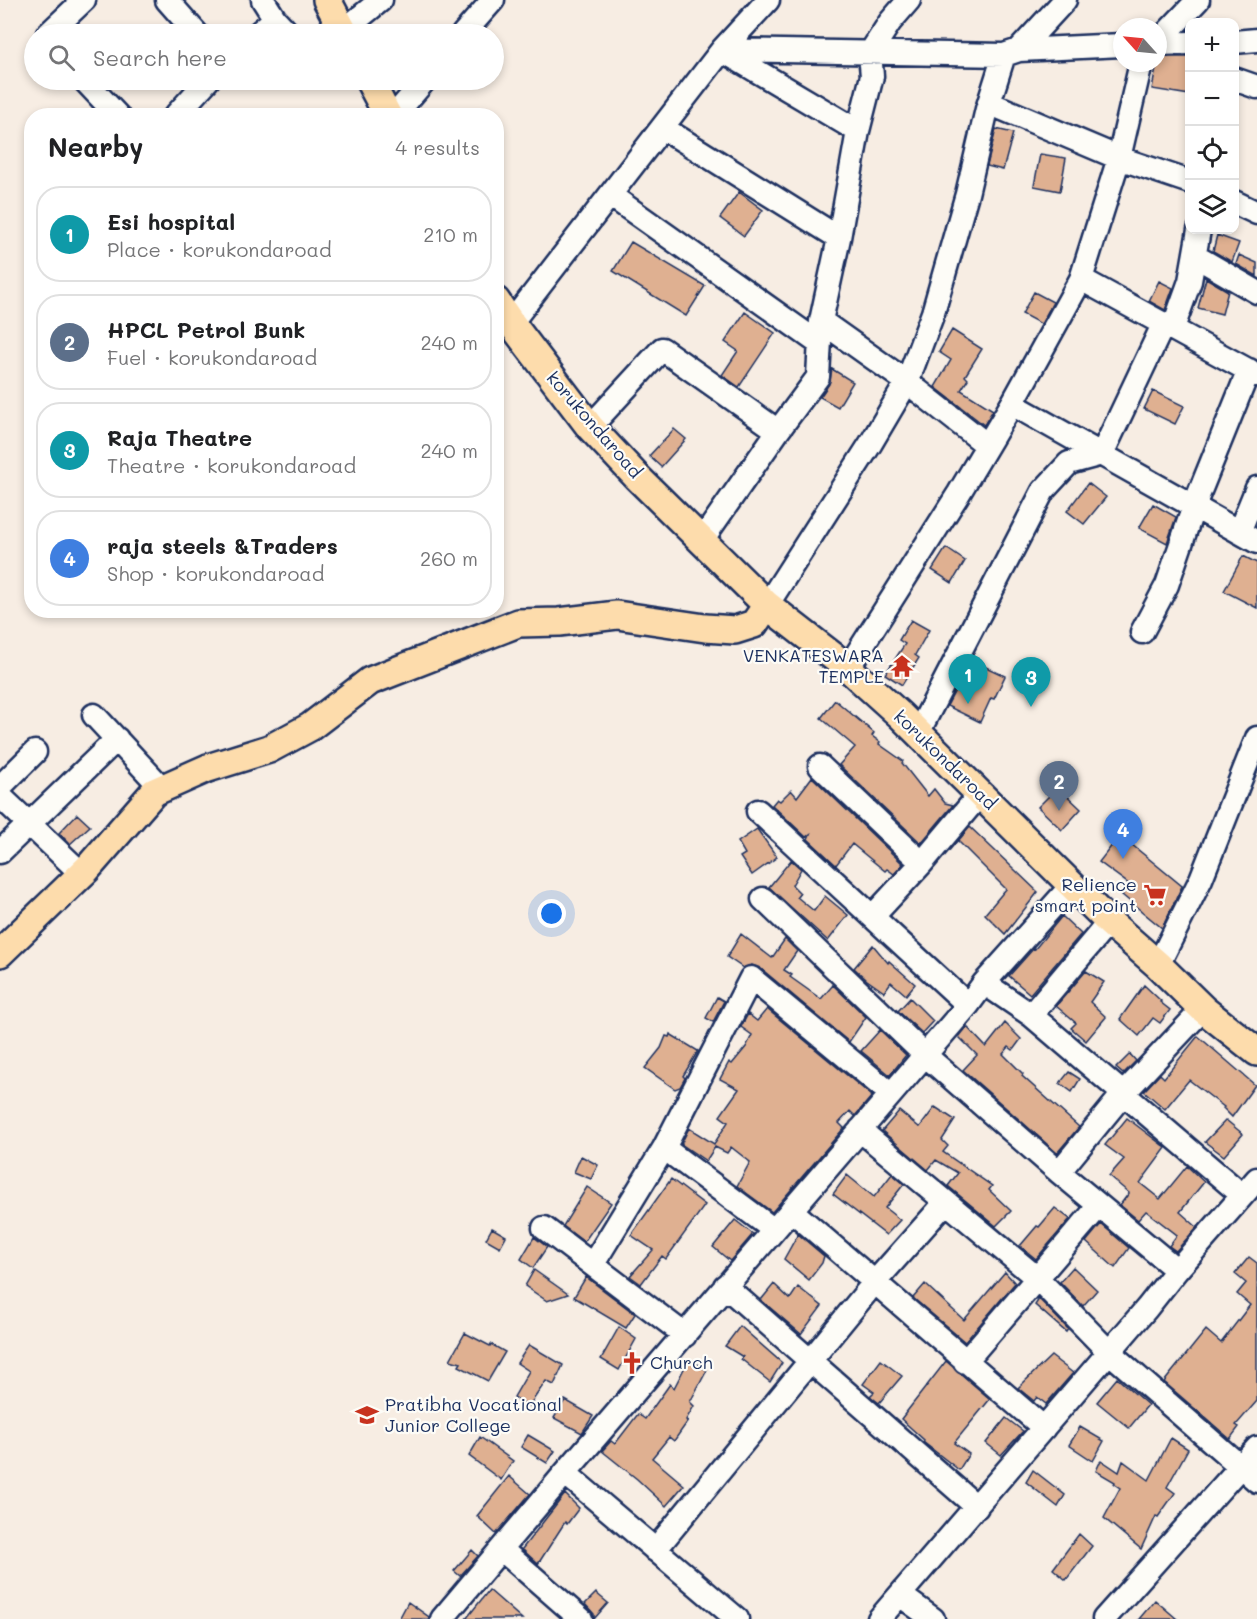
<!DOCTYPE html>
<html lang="en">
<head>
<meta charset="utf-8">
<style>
  body { margin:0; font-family:Mali,sans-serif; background:#f6f6f6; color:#202124 }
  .controls { position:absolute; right:18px; top:18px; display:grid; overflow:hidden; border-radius:12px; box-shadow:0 3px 9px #0003 }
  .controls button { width:54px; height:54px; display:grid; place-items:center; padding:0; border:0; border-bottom:2px solid #e0e0e0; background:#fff; color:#202124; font:30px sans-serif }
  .compass { position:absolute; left:1113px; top:18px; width:54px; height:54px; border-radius:50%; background:#fff; box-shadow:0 3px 9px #0003; rotate:297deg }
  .you { position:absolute; left:552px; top:914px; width:21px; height:21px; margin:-15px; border:4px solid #fff; border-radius:50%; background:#1a73e8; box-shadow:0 0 0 9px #1a73e833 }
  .badge { display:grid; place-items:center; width:39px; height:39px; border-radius:50%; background:#111827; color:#fff; font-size:20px; font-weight:700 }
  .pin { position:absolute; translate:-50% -50px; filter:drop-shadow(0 2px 3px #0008) }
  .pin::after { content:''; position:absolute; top:32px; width:21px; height:18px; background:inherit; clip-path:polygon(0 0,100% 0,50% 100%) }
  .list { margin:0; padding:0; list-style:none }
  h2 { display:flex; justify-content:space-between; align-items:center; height:78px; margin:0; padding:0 24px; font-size:26px }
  h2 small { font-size:20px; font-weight:400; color:#757577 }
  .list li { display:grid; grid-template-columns:39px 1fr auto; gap:18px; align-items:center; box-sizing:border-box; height:96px; margin:0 12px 12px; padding:0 12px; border:2px solid #e0e0e0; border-radius:24px }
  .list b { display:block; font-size:22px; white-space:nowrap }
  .list p { margin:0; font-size:20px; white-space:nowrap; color:#757577 }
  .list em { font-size:20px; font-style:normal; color:#757577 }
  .icon { flex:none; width:33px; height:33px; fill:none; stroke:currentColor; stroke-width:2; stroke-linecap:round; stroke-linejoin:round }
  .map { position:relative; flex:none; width:1257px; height:1619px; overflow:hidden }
  .search { position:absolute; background:#fff; box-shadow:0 3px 9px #0003; left:24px; top:24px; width:480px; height:66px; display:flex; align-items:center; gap:15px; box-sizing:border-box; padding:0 21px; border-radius:33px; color:#757577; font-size:22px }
  .panel { position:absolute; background:#fff; box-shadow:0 3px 9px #0003; left:24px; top:108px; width:480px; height:510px; border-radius:24px }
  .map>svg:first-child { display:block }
</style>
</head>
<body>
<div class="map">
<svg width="1257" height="1619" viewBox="0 0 1257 1619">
  <rect width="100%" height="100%" fill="#f7ede3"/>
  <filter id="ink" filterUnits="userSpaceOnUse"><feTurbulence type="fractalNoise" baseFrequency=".0167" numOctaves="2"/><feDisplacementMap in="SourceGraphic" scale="12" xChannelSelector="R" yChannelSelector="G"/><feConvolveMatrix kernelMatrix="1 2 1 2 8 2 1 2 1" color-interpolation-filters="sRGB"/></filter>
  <g filter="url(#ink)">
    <path fill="#dfb091" stroke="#1b2f5e" stroke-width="1.5" d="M1158 57H1190V95L1152 89Z
      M996 129 1013 133 1003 170 987 166Z
      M1040 154 1066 158 1060 191 1034 186Z
      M739 192 763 210 744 236 720 218Z
      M1217 235 1239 243 1232 262 1213 251Z
      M631 242 705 286 686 316 613 271Z
      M1239 255 1257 263V276L1236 264Z
      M1206 278 1228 291 1222 314 1198 308Z
      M1159 281 1173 288 1165 310 1149 301Z
      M1034 292 1053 302 1041 324 1022 314Z
      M745 312 775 333 739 387 722 375 738 351 725 342Z
      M952 330 982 349 965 376 968 379 961 390 993 410 984 425 935 387 951 360 939 352Z
      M832 369 853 382 838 407 820 397 829 384Z
      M1153 391 1184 406 1175 424 1144 409Z
      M674 429 686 439 661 467 649 456Z
      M1088 483 1106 497 1084 524 1067 511Z
      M1153 504 1176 517 1167 543 1139 528Z
      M946 548 965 561 952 583 932 570Z
      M1243 556 1257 563V608L1224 591Z
      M911 620 929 630 915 655 919 658 902 685 885 674 905 644 899 640Z
      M971 660 1005 676 994 699 991 698 980 722 947 706Z
      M835 700 874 733 872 736 880 742 879 744 903 761 902 763 928 796 934 789 945 803 953 805 921 843 839 765 855 747 821 718Z
      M812 777 903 864 894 874 887 869 885 871 852 844 836 865 808 839 810 834 806 837 772 805 777 799 780 801 791 790 797 797Z
      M1058 787 1081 809 1062 830 1038 807Z
      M77 814 90 826 70 844 59 833Z
      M970 827 1038 892 1005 934 985 914 1006 889 958 841Z
      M757 829 777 857 752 875 740 857 745 854 738 842Z
      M1120 835 1182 886 1162 928 1122 895 1130 885 1099 862Z
      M791 860 801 869 792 885 800 893 797 897 814 911 825 896 848 915 828 941 769 887Z
      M1062 916 1081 934 1030 994 1009 976 1034 948 1035 949Z
      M741 934 772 958 785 939 797 951 784 970 792 975 790 977 821 999 833 985 866 1017 849 1042 760 968 752 965 743 968 727 957Z
      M873 945 888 963 889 961 915 984 906 995 891 982 884 992 867 980 854 968Z
      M1086 971 1104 982 1090 1002 1106 1017 1086 1041 1071 1028 1076 1023 1056 1006Z
      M1144 985 1161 1001 1160 1002 1170 1010 1160 1023 1153 1018 1139 1036 1120 1019Z
      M717 997 724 1001 713 1022 706 1018Z
      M910 998 933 1021 922 1033 898 1011Z
      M767 1009 872 1096 855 1116 850 1111 839 1123 844 1128 772 1212 737 1186 750 1162 731 1147 727 1153 715 1147 706 1161 681 1144 689 1128 714 1144 728 1122 720 1116 739 1089 720 1079 729 1062 732 1064 746 1047 752 1035 741 1027 748 1014 757 1021Z
      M1005 1023 1021 1039 1013 1050 1009 1047 1003 1054 1023 1074 1022 1076 1079 1127 1057 1153 963 1070 977 1055 959 1037 967 1027 986 1047Z
      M880 1030 906 1055 890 1075 861 1051Z
      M670 1034 698 1051 683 1076 685 1078 680 1087 675 1089 645 1068 661 1048 666 1036 669 1037Z
      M1198 1036 1255 1085 1232 1117 1223 1108 1224 1107 1189 1080 1165 1109 1144 1091 1160 1074 1164 1078Z
      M1130 1054 1136 1061 1123 1074 1116 1068Z
      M1069 1072 1080 1079 1072 1092 1060 1083Z
      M935 1107 955 1120 942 1140 948 1146 943 1152 992 1186 989 1190 1011 1211 996 1226 948 1186 958 1173 936 1160 928 1170 882 1131 899 1111 919 1127H920Z
      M1127 1118 1166 1148 1140 1183 1160 1199 1187 1166 1204 1182 1180 1212 1197 1227 1176 1251 1169 1246 1177 1235 1146 1211 1138 1220 1120 1205 1129 1193 1109 1176 1124 1159 1105 1145Z
      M1226 1120 1243 1134 1224 1156 1205 1142Z
      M581 1156 598 1165 591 1179 574 1172Z
      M892 1174 904 1184 885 1208 900 1220 886 1235 833 1194 847 1175 874 1197Z
      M671 1179 705 1205 666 1259 662 1256 641 1284 630 1276 653 1250 631 1235Z
      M587 1187 611 1203 584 1242 563 1226Z
      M1055 1208 1070 1219 1036 1259 1020 1246 1037 1226 1039 1227Z
      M735 1220 753 1234 730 1261 713 1247Z
      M1101 1224 1129 1248 1115 1268 1086 1242Z
      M492 1228 506 1236 500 1247 486 1239Z
      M798 1234 824 1256 822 1263 809 1280 784 1259Z
      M534 1237 547 1247 533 1268 521 1259Z
      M1249 1257 1257 1263V1401L1236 1425 1239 1427 1230 1439 1164 1382 1206 1330 1221 1343 1250 1305 1237 1294 1246 1283 1235 1274Z
      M1073 1267 1097 1290 1083 1306 1060 1282Z
      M534 1270 568 1294 547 1301 525 1286Z
      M1005 1272 1015 1283 965 1342 913 1298 925 1284 964 1320Z
      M586 1277 635 1314 626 1328 574 1297Z
      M774 1284 790 1299 798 1287 822 1306 801 1334 761 1300Z
      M1039 1299 1068 1329 1066 1332 1035 1305Z
      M740 1326 782 1363 770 1382 741 1359 743 1357 725 1346Z
      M619 1327 636 1339 619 1370 601 1359Z
      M465 1333 490 1346 491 1344 505 1352 488 1381 459 1366 461 1363 450 1360Z
      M529 1345 563 1365 554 1385 546 1381 529 1406 514 1397 529 1371 517 1363Z
      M1051 1356 1073 1373 1046 1404 1037 1397 1034 1401 1018 1388Z
      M689 1359 707 1370 690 1402 694 1406 686 1420 688 1421 674 1441 669 1437 652 1458 684 1485 666 1506 637 1479 602 1451 611 1441 615 1444 638 1414 645 1419 670 1384 674 1388Z
      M881 1360 902 1376 879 1403 870 1396 874 1392 863 1384Z
      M946 1361 990 1399 954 1443 969 1454 959 1470 923 1442 924 1440 901 1419Z
      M1117 1378 1148 1405 1129 1428 1097 1402Z
      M565 1400 593 1416 582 1433 554 1418Z
      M1006 1418 1023 1431 1001 1455 986 1443Z
      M1080 1427 1104 1441 1093 1461 1069 1445Z
      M528 1435 555 1451 547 1463 521 1447Z
      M480 1437 513 1461 501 1480 469 1456Z
      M1171 1438 1188 1449 1167 1487 1175 1493 1158 1517 1156 1516 1141 1549 1104 1518 1120 1488 1114 1484 1115 1482 1096 1471 1101 1460 1119 1472 1123 1461 1149 1480Z
      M1033 1470 1065 1495 1058 1507 1026 1482Z
      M509 1476 530 1494 496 1534 477 1516Z
      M565 1494 579 1508 567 1524 565 1522 538 1564 522 1549Z
      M1079 1534 1092 1546 1066 1580 1053 1569Z
      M472 1550 478 1556 460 1576 454 1571Z
      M489 1590 522 1619H466Z
      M596 1593 608 1603 594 1619V1614L585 1604Z
      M1155 1600 1177 1619H1139Z
      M408 1602 429 1617V1619H399Z"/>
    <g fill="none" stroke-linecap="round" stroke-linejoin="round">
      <g stroke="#1b2f5e" stroke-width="27">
        <path id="minor" d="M167 0 197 34
          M263 0 275 19 289 34
          M343 31 381 0
          M48 34 84 0
          M257 34 275 19
          M463 34 493 0
          M1158 42 1198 0
          M1234 42 1257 40
          M1158 44 1190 43
          M722 50 1004 55 1019 50 1122 45
          M1019 50 1065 0
          M723 51 858 131
          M1234 79 1257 87
          M84 80 118 116
          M989 103 1119 158 1190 182
          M175 116 208 80
          M394 116 425 80
          M663 128 839 238
          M610 195 820 344
          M1234 202 1257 213
          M1195 256 1257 292
          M1081 279 1257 375
          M821 321 907 382 987 445
          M511 323 722 50 768 0
          M1173 328 1190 281 1199 230
          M1012 404 1257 542
          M590 427 662 349 778 431
          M1239 532 1257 488
          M702 540 778 431 818 377 821 321 839 238 858 131 872 76 870 53 890 22 909 0
          M767 605 871 443 907 382 933 313 967 194 987 109 1004 55
          M1142 632 1167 585 1194 506 1249 370
          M848 668 959 493 1012 404 1081 279 1119 158 1141 63
          M94 715 161 787
          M918 733 1043 491 1069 463 1102 454 1164 323
          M820 766 922 863
          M0 787 35 752
          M0 796 82 874
          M758 811 968 1005
          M0 852 117 739
          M763 899 925 1055 1059 1172 1177 1270
          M873 916 922 863 980 794
          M1158 965 1201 879 1257 738
          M984 983 1031 1015 1242 1195
          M1031 1015 1109 922
          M860 1130 1037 1278 1109 1352 1257 1481
          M664 1148 774 1230
          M1059 1172 1123 1094 1203 1009
          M791 1210 1044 1428
          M544 1228 685 1335
          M593 1264 664 1148 751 978 891 1094
          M725 1286 977 1507
          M965 1362 1099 1206
          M565 1473 737 1619
          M501 1549 581 1619
          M655 1550 874 1283 946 1202
          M900 1595 933 1619
          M442 1619 565 1473 968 1005 984 983 1072 885
          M879 1619 1147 1308 1177 1270 1257 1179
          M1104 1619 1257 1448"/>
      </g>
      <g stroke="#1b2f5e" stroke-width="32">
        <path id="major" d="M327 0 345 34
          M369 80 388 116
          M496 301 511 323 590 427 637 477 767 605 848 668 900 715 1109 922 1158 965 1203 1009 1257 1052
          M0 953 87 869 154 792 208 768 269 749 310 727 370 681 518 623 559 622 617 615 705 628 735 630 754 624 767 605"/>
      </g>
      <use href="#minor" stroke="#fdfcf7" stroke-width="22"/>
      <use href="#major" stroke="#fddcac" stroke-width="27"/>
    </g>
  </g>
  <defs>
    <g id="temple-bare" transform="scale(1.8)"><path d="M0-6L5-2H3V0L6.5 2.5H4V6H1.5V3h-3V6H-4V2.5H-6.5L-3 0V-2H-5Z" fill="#c8321e" stroke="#fdfcf7" stroke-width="2.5" paint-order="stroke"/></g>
    <g id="supermarket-bare" transform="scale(1.8)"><path d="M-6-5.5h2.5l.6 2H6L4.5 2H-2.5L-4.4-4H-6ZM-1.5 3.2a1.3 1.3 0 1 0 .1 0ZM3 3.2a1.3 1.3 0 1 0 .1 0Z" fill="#c8321e" stroke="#fdfcf7" stroke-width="2.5" paint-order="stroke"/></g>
    <g id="church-bare" transform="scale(1.8)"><path d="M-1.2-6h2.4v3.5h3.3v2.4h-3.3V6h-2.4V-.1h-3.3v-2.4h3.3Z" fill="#c8321e" stroke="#fdfcf7" stroke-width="2.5" paint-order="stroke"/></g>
    <g id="university-bare" transform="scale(1.8)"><path d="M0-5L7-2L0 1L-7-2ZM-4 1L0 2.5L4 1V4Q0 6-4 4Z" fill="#c8321e" stroke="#fdfcf7" stroke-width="2.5" paint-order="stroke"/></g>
  </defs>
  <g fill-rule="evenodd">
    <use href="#temple-bare" x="902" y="666"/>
    <use href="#supermarket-bare" x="1155" y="895"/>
    <use href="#church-bare" x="632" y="1363"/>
    <use href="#university-bare" x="367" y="1415"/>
  </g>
  <g text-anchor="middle" stroke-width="4.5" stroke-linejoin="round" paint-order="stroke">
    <g font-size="18" fill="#1b2f5e" stroke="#fdfcf7">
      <text transform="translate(594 425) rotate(49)" y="6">korukondaroad</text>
      <text transform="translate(945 760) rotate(44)" y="6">korukondaroad</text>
    </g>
    <g font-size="18" fill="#1b2f5e" stroke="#fdfcf7" text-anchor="end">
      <text x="884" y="662">VENKATESWARA<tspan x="884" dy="21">TEMPLE</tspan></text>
      <text x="1137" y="891">Relience<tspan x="1137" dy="21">smart point</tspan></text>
      <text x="650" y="1369" text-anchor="start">Church</text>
      <text x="385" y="1411" text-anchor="start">Pratibha Vocational<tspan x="385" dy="21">Junior College</tspan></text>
    </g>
  </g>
</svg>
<div class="controls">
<button>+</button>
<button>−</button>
<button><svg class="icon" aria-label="locate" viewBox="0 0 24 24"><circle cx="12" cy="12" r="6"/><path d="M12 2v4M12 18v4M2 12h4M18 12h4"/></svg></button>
<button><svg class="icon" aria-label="layers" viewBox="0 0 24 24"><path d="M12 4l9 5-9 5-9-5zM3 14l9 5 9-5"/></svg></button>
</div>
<svg class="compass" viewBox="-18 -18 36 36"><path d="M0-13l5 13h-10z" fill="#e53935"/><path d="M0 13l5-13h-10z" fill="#757577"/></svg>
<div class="you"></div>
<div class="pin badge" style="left:968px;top:704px;background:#0f9aa8">1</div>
<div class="pin badge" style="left:1059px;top:811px;background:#5c6f8a">2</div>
<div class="pin badge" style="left:1031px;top:707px;background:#0f9aa8">3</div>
<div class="pin badge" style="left:1123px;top:859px;background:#3f7fe0">4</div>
<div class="search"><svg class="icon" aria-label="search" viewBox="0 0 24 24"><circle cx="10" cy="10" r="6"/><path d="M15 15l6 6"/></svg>Search here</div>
<section class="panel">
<h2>Nearby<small>4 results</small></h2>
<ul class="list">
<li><span class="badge" style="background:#0f9aa8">1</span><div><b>Esi hospital</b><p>Place · korukondaroad</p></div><em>210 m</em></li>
<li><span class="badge" style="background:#5c6f8a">2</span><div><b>HPCL Petrol Bunk</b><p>Fuel · korukondaroad</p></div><em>240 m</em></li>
<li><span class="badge" style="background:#0f9aa8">3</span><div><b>Raja Theatre</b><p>Theatre · korukondaroad</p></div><em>240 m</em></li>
<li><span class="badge" style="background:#3f7fe0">4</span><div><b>raja steels &amp;Traders</b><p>Shop · korukondaroad</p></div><em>260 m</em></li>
</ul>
</section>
</div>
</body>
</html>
